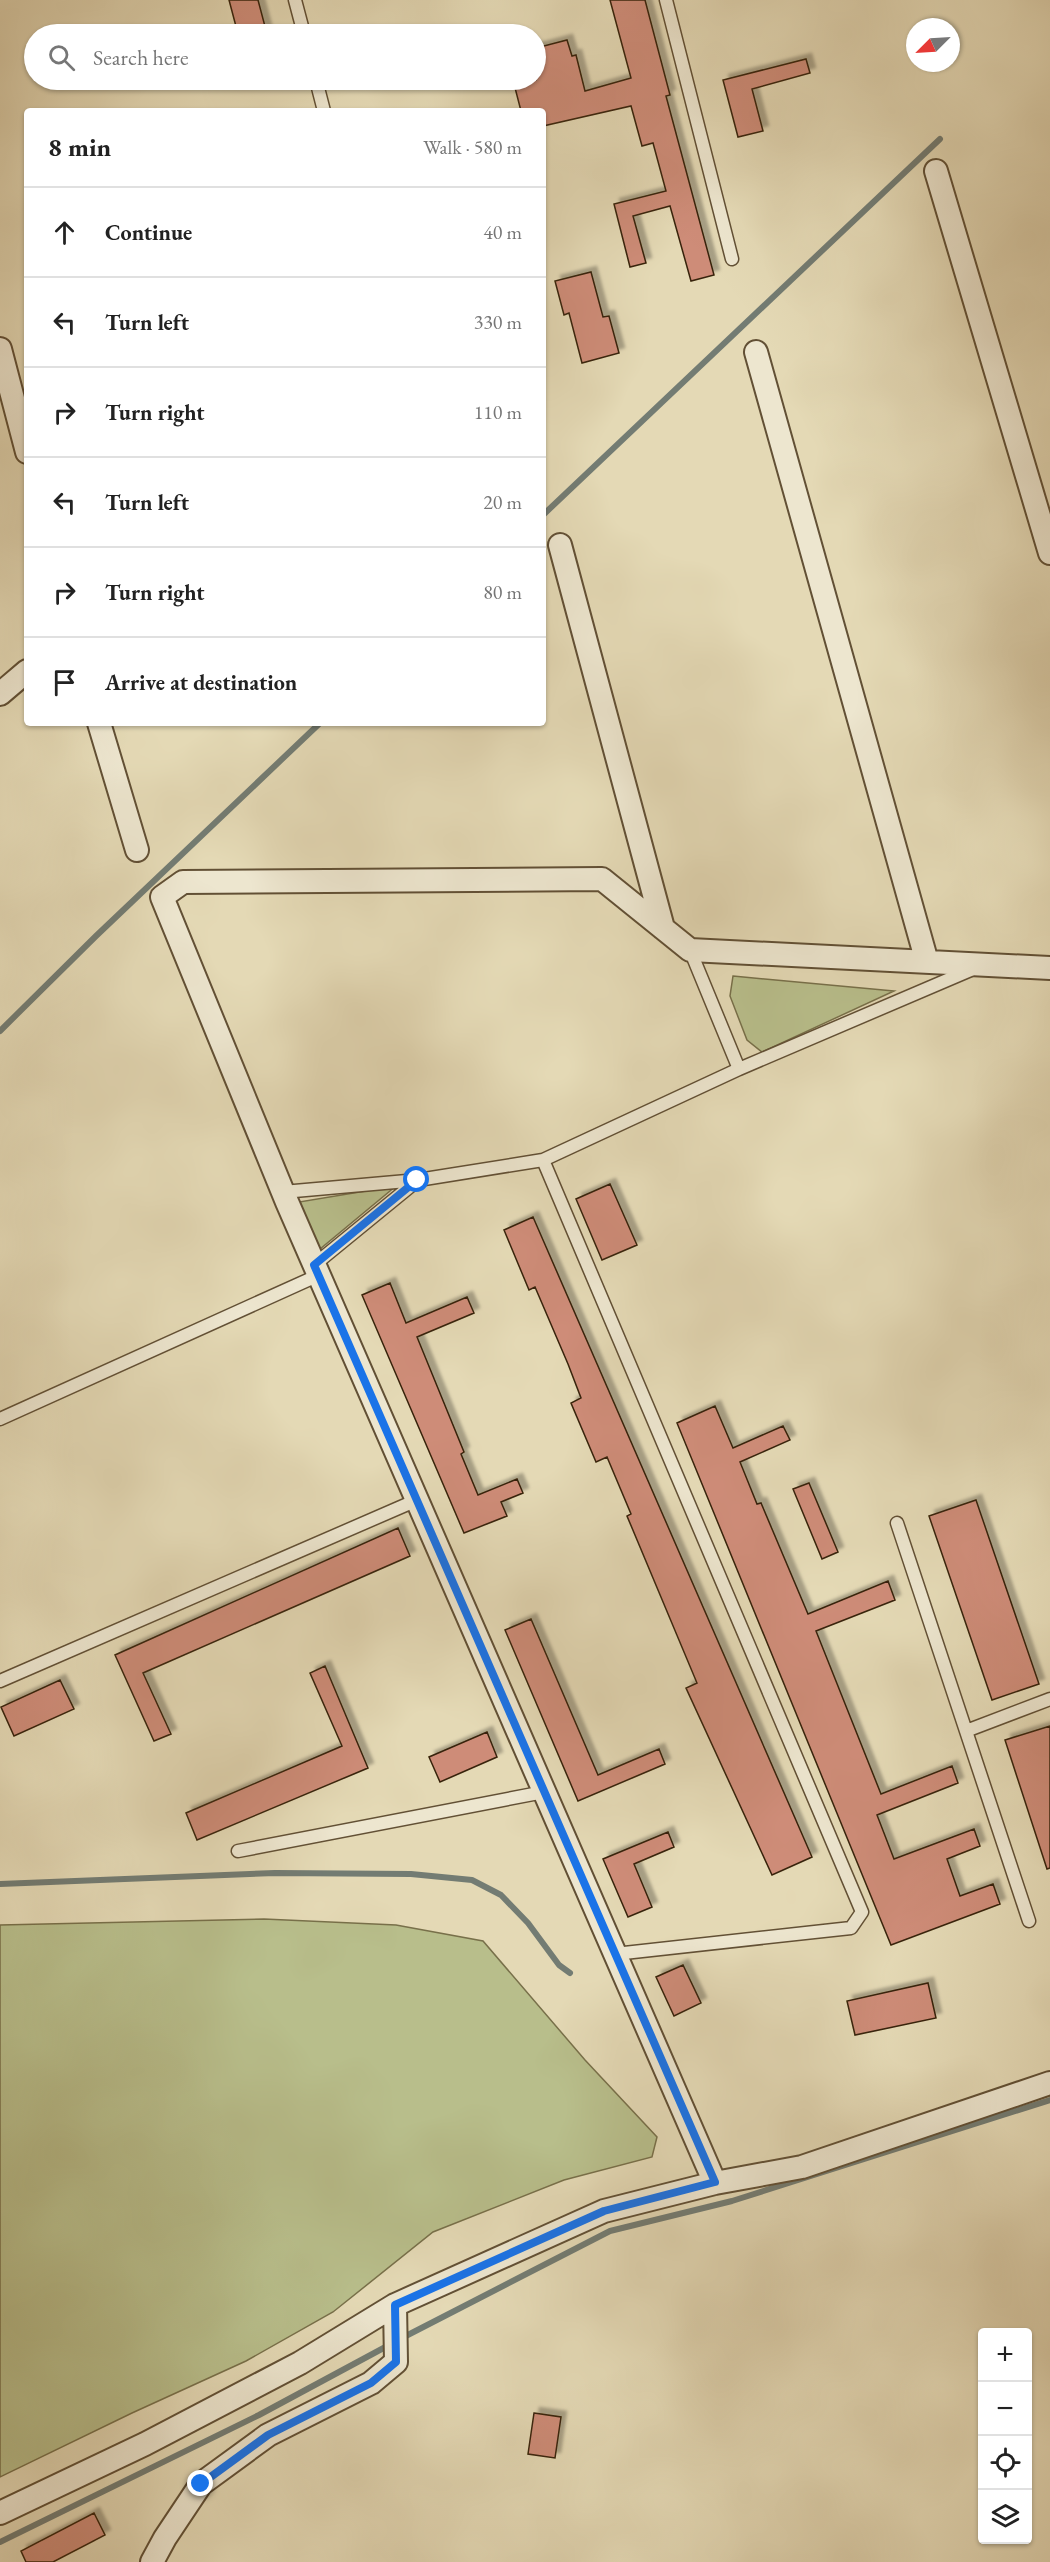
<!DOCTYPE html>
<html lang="en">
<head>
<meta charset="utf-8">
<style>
  body { margin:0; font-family:"EB Garamond",serif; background:#f2f2f2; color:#222 }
  .controls { position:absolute; right:18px; bottom:18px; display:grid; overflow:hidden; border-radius:6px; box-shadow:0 2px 4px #0004 }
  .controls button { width:54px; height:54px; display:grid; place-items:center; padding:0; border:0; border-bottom:2px solid #e0e0e0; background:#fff; color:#222; font:30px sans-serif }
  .compass { position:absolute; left:906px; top:18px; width:54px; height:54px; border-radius:50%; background:#fff; box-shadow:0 2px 4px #0004; rotate:246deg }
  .stop { position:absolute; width:18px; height:18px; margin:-14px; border:4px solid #1a73e8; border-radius:50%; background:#fff }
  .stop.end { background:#1a73e8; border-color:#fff; box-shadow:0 2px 6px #0008 }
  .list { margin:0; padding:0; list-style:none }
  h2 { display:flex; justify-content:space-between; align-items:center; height:78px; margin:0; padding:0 24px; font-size:26px }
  h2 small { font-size:20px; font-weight:400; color:#767676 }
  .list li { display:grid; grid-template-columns:39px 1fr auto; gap:18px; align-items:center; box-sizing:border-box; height:90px; padding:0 24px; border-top:2px solid #e0e0e0 }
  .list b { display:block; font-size:22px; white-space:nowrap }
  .list em { font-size:20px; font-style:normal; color:#767676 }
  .icon { flex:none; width:33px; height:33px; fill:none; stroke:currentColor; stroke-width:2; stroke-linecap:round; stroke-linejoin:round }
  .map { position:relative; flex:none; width:1050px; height:2562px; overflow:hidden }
  .search { position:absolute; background:#fff; box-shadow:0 2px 4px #0004; left:24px; top:24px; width:522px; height:66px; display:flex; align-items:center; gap:15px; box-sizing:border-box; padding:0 21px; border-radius:33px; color:#767676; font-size:22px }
  .panel { position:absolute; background:#fff; box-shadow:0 2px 4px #0004; left:24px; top:108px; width:522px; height:618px; border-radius:6px }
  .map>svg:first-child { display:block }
</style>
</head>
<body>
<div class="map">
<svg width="1050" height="2562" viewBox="0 0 1050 2562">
  <defs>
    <filter id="shadow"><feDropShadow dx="5.5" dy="-5.5" stdDeviation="1.5" flood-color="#0004"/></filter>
  </defs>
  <rect width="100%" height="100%" fill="#e4d9b5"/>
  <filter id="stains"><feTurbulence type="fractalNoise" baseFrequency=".00333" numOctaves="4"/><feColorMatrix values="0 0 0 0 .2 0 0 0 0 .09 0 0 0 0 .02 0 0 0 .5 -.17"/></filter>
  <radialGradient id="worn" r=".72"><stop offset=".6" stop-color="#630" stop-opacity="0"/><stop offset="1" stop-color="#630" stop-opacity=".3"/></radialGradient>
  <path fill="#b8be8b" stroke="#78704a" stroke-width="1.5" d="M733 976 894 991 762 1052 747 1040 730 996Z
    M396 1186 320 1249 299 1202Z
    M264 1919 396 1925 483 1941 585 2060 657 2137 652 2157 564 2180 433 2232 333 2312 246 2361 132 2413 0 2477V1925Z"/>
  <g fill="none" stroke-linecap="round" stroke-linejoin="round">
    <path stroke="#737c73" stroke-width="6" d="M543 515 940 139
      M0 1031 96 936 320 723
      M0 1884 275 1873 411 1874 472 1880 501 1895 528 1923 559 1965 570 1973
      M400 2339 610 2231 732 2201 1050 2100
      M0 2542 259 2415 391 2344"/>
  </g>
  <path fill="#ce8c78" stroke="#37230a" stroke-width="1.5" filter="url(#shadow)" d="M229 0H258L267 34H238Z
    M610 0H645L670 95 666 96 714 275 691 281 670 206 633 216 646 263 630 267 614 204 666 191 653 143 642 146 631 106 543 126V111H521L513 80H536V48L567 40 572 56 576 55 585 91 631 78Z
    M806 59 810 73 752 89 763 131 738 137 723 80Z
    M591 272 603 317 609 316 619 353 582 363 569 313 564 315 555 281Z
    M610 1184 637 1245 602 1260 576 1199Z
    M533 1217 812 1857 772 1875 686 1688 697 1683 627 1516 631 1514 607 1457 596 1462 571 1403 581 1398 568 1364 535 1287 529 1290 504 1230Z
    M390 1283 406 1323 467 1297 474 1313 417 1337 464 1452 461 1454 478 1495 517 1479 523 1493 501 1502 507 1516 464 1533 362 1295Z
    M715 1406 733 1448 783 1426 790 1440 740 1462 757 1504 761 1503 808 1614 888 1581 895 1600 816 1631 881 1794 952 1766 958 1783 877 1815 894 1859 974 1829 980 1846 947 1859 960 1896 993 1884 1000 1904 891 1945 677 1423Z
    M809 1483 838 1552 822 1559 793 1489Z
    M976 1500 1039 1684 992 1700 929 1516Z
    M398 1528 410 1556 143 1673 171 1734 154 1741 115 1655Z
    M531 1619 598 1775 659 1749 665 1764 578 1801 505 1630Z
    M325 1666 368 1768 197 1840 186 1813 342 1746 310 1673Z
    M60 1680 74 1709 14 1736 1 1707Z
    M1050 1726V1868L1047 1869 1005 1740Z
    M487 1732 497 1757 440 1782 429 1757Z
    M668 1832 674 1847 634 1864 652 1907 628 1917 603 1859Z
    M683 1965 701 2003 674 2016 656 1977Z
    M928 1983 936 2018 855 2035 847 2001Z
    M534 2413 561 2417 555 2458 528 2454Z
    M94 2513 105 2535 53 2562H26L21 2551Z"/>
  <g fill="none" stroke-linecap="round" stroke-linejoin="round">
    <g stroke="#625035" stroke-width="15">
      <path id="service" d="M295 0 304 34
        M666 0 732 259
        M316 80 324 111
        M739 1069 973 969
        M543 1160 862 1912 851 1928 615 1954
        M283 1192 418 1180
        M314 1265 418 1180 543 1160 739 1069 690 950
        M0 1419 319 1275
        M897 1523 1029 1921
        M0 1681 417 1500
        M966 1731 1050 1699
        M238 1851 544 1792"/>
    </g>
    <g stroke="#625035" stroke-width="26">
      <path id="minor" d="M936 171 1050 553
        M0 349 27 452
        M756 352 927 962
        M560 545 663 928
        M0 694 27 671
        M99 723 137 850
        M715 2183 287 1202 162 897 183 882 602 879 690 950 1050 968
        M0 2513 145 2444 300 2363 395 2305 604 2211 715 2183 802 2167 1050 2083
        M152 2562 165 2538 201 2484 268 2435 371 2383 396 2362 395 2305"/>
    </g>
    <use href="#service" stroke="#ede6cf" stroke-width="12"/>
    <use href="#minor" stroke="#ede6cf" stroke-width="22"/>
  </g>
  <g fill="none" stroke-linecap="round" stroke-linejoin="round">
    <path stroke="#1a73e8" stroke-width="8" d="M201 2484 268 2435 371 2383 396 2362 395 2305 604 2211 715 2182 314 1265 417 1180"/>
  </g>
  <rect width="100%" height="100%" filter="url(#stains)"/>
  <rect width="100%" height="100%" fill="url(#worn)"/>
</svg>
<div class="controls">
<button>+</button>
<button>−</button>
<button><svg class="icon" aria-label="locate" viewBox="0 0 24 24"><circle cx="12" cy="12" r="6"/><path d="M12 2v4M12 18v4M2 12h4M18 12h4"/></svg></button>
<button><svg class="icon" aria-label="layers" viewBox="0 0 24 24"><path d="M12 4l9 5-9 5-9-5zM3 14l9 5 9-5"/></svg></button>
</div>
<svg class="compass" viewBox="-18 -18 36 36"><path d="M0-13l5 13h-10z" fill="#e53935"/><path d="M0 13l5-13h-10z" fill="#767676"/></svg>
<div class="stop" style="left:417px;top:1180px"></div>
<div class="stop end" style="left:201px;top:2484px"></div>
<div class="search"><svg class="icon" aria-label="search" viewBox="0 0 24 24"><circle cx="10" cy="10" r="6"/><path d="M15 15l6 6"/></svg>Search here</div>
<section class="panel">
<h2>8 min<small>Walk · 580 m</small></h2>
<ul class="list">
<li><svg class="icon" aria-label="ahead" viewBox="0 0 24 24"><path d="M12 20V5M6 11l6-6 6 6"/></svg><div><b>Continue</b></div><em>40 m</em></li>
<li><svg class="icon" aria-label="left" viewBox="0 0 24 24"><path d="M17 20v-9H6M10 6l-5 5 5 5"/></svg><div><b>Turn left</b></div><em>330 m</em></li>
<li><svg class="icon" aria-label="right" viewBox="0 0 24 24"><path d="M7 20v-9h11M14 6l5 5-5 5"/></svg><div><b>Turn right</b></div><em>110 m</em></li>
<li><svg class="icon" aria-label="left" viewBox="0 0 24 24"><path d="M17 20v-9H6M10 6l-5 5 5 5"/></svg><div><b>Turn left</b></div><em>20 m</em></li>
<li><svg class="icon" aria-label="right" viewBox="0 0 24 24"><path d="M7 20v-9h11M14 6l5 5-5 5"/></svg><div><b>Turn right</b></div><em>80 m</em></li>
<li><svg class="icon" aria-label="arrive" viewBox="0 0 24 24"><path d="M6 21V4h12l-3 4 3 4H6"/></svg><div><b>Arrive at destination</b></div></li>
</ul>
</section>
</div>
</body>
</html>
